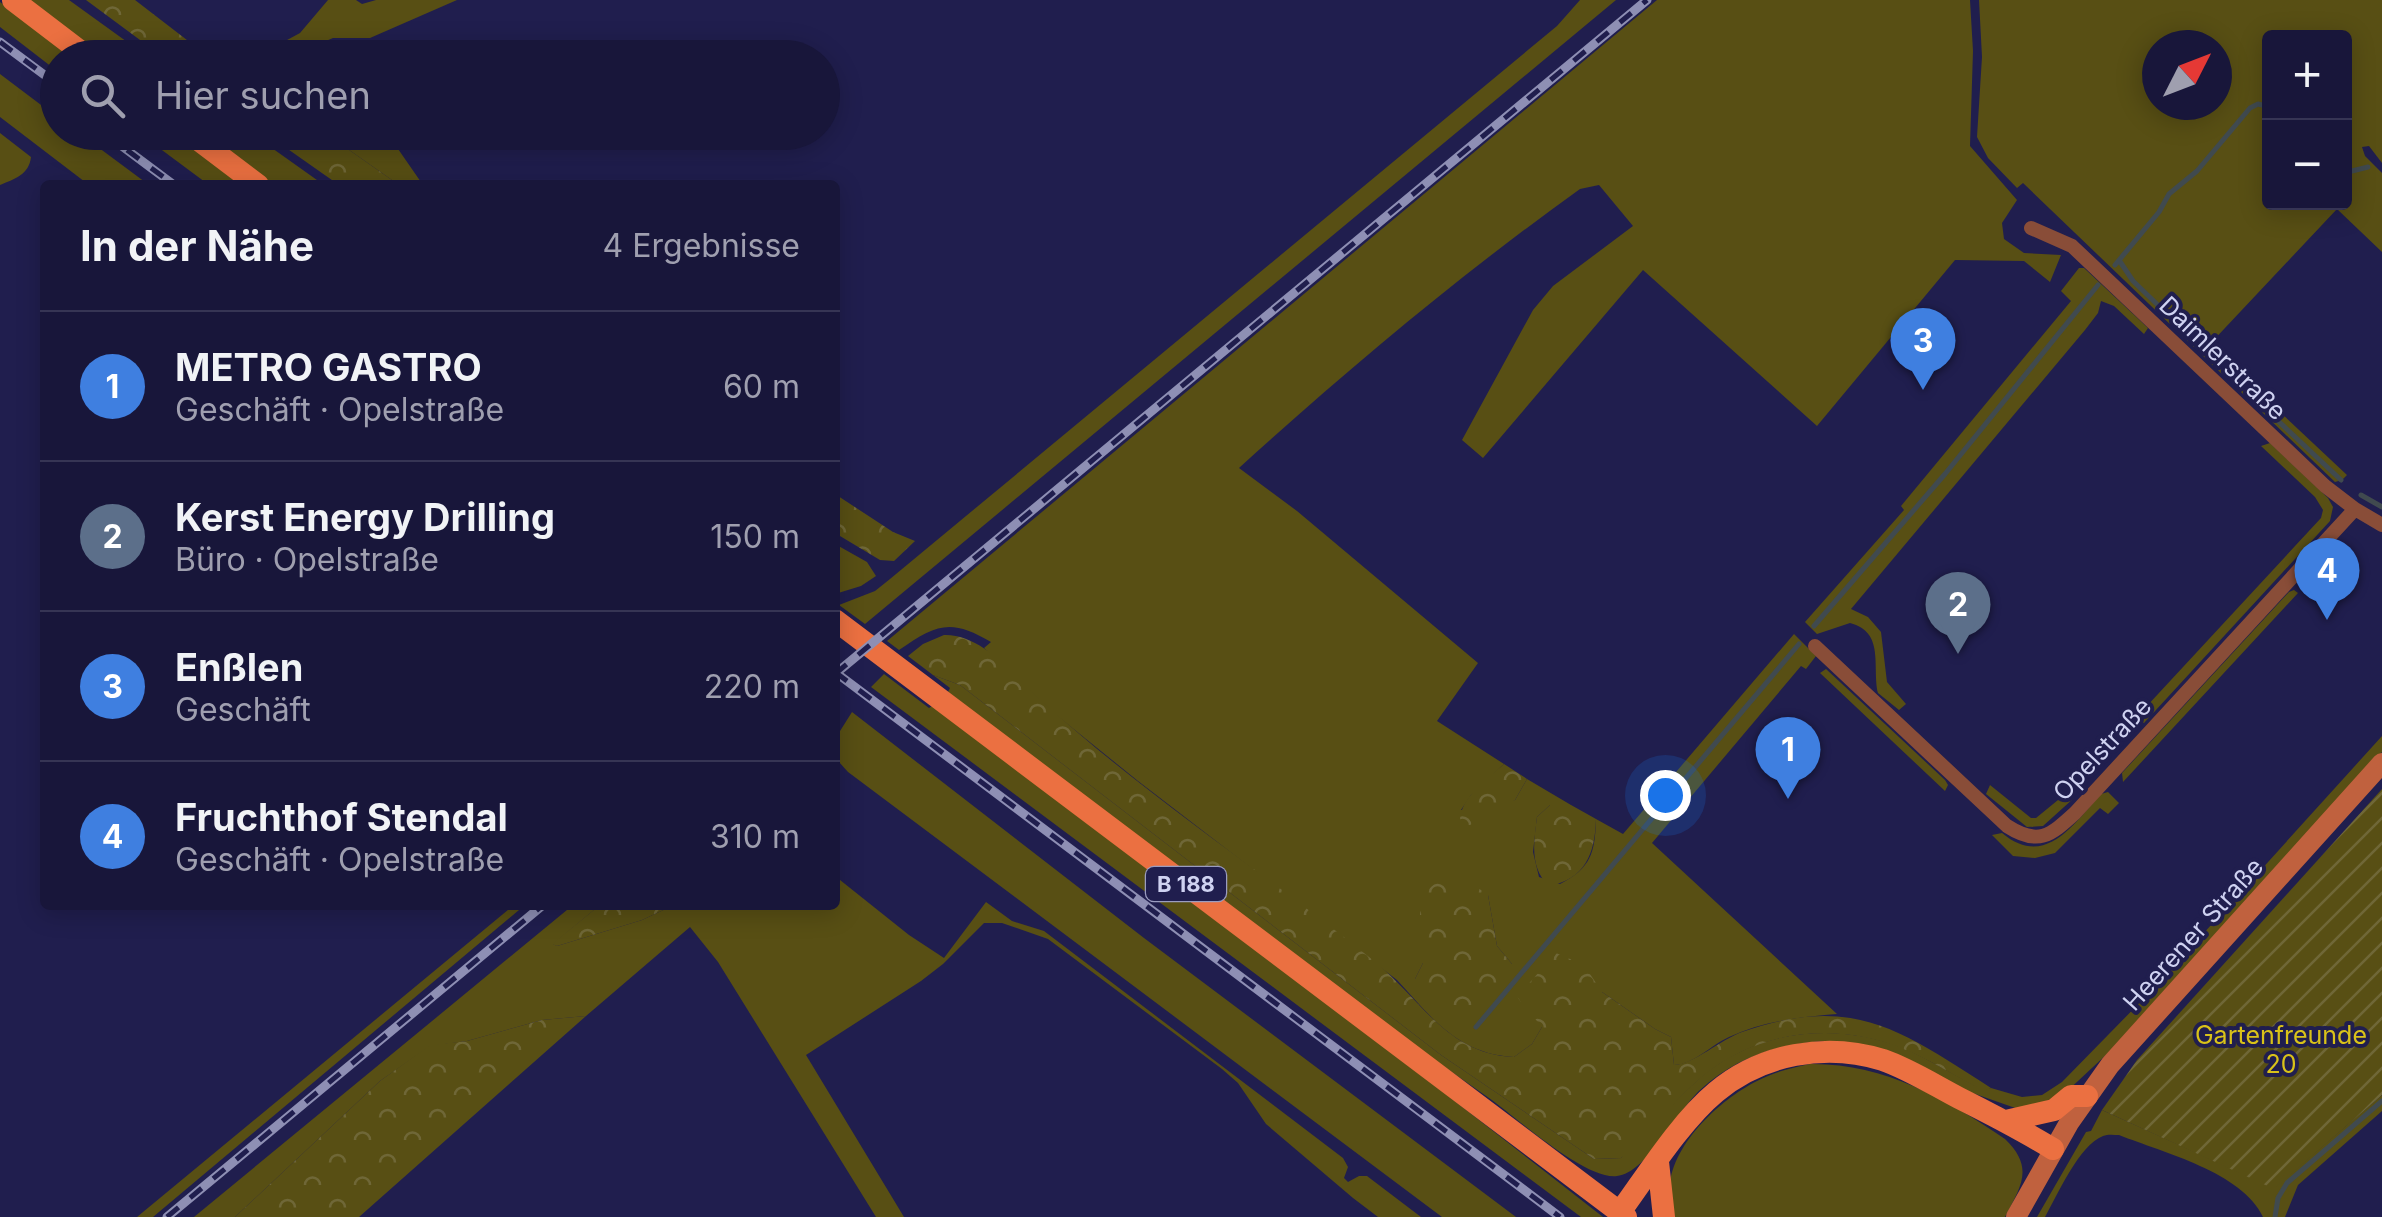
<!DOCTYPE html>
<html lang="de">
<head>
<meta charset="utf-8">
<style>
  body { margin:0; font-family:Inter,sans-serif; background:#211f42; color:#f1f3f6 }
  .controls { position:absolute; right:30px; top:30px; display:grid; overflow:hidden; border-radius:10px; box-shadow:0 5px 25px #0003 }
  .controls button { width:90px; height:90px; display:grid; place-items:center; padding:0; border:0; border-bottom:2px solid #363554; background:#18163a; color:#f1f3f6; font:50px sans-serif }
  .compass { position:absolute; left:2142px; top:30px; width:90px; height:90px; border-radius:50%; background:#18163a; box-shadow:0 5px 25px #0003; rotate:48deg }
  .you { position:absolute; left:1665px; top:795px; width:35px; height:35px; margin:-25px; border:8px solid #fff; border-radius:50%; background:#1a73e8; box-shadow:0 0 0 15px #1a73e833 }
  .badge { display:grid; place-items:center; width:65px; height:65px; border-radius:50%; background:#0b8043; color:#fff; font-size:32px; font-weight:700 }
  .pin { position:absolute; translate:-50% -82px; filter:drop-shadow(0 2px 5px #0008) }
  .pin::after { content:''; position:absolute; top:52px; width:35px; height:30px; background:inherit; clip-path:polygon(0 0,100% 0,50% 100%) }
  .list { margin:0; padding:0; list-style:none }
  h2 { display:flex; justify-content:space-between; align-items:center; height:130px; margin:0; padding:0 40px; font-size:42px }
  h2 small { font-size:32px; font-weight:400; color:#9f9faf }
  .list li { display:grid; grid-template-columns:65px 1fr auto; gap:30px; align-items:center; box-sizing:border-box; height:150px; padding:0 40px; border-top:2px solid #363554 }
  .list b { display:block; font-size:38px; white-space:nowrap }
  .list p { margin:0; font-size:32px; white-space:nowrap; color:#9f9faf }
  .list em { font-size:32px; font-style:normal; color:#9f9faf }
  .icon { flex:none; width:55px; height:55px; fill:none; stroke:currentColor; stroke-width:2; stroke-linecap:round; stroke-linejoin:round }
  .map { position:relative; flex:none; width:2382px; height:1217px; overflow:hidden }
  .search { position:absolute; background:#18163a; box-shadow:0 5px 25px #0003; left:40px; top:40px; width:800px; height:110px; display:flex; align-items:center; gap:25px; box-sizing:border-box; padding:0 35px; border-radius:55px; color:#9f9faf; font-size:38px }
  .panel { position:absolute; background:#18163a; box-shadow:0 5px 25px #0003; left:40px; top:180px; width:800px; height:730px; border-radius:10px }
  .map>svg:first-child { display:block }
</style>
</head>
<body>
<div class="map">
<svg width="2382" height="1217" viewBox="0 0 2382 1217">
  <defs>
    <pattern id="forest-crowns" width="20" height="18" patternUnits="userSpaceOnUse" patternTransform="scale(2.5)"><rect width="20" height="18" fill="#584f14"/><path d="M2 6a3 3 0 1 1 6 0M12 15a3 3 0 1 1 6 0" fill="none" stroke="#6f6737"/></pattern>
    <pattern id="garden-furrows" width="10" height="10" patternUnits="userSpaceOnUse" patternTransform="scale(2.5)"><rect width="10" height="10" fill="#584f14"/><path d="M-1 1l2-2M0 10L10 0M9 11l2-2" fill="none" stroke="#6f6737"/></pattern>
  </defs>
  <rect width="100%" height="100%" fill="#201e4e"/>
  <path fill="#584f14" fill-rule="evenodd" d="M28 0H69L148 57H104Z
    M328 0H356L362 4 376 0H457L370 38H333L289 57H279L274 51 276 46 300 33Z
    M1580 0H1616L865 624 839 605 875 591 890 579 1557 26Z
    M1657 0H1970L1973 51 1970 146 2017 200 2002 223 2004 239 2024 253 2061 255 2050 282 2024 261 1955 260 1817 426 1643 270 1483 458 1462 440 1533 310 1553 286 1633 226 1599 185 1580 189C1460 275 1348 369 1239 468L1297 511 1478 663 1437 721 1504 764 1471 795 1461 810 1515 800 1527 779 1571 805H1550L1537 817 1533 852 1539 877 1560 884C1591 868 1595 853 1596 819L1623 834 1794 634 1816 656 1806 669 1801 666 1652 843 1837 1014C1800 1017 1764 1021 1729 1037 1711 1045 1693 1065 1674 1065L1671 1037 1655 1029 1602 992 1542 1027 1532 1044 1514 1057C1458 1054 1433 1019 1397 980L1138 781 1055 714 984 648 991 642C951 618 936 624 899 650L887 641ZM1488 895 1497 946 1512 964 1415 979 1423 963Z
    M1979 0H2382V163L2369 146 2362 147 2365 156 2382 173V252L2337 209 2209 345 2227 363 2225 366 2228 369 2232 367 2347 475 2342 480 2335 482 2241 392 2243 387 2229 374 2224 376 2023 183 2017 188 1988 158 1977 137 1982 57ZM2270 38H2344V202H2270ZM2157 45H2217V105H2157Z
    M0 2 74 57 58 58 57 71 0 27Z
    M0 74 57 117 58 132 79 133 149 185H89L0 117Z
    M0 133 31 157C29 175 14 179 0 185Z
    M139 133H173L242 185H209Z
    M204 133H251L324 185H273Z
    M325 133H387L423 185H399Z
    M2079 268H2084L2148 328 2144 334 2114 306 2101 301 2098 313 2085 330 1851 609 1868 617 1881 632 1887 682 1906 704 1899 710 1878 693C1872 666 1885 632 1850 623L1817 634 1805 622 1904 510 1901 506 2071 301 2061 291Z
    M2270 443 2328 498 2333 507 2330 521 2144 723 2138 724 2133 721 2321 518 2323 510 2315 497 2261 446Z
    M835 544 867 562 876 576 861 586 835 594Z
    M2294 590 2298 593 2123 782 2122 773 2289 592Z
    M1826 669 1945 780 1948 785 1945 791 1820 673Z
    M884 674 929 708 932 706 1447 1095 1603 1217H1581L871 687Z
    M933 675 960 685 1441 1055 1594 1159 1621 1158C1649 1133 1672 1102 1701 1077 1756 1030 1836 1021 1903 1048 1931 1060 1957 1077 1984 1090L1991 1088 2022 1097 2042 1095 2062 1082 2154 988 2382 736V752L2108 1053 2063 1095 2021 1110 1824 1041C1777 1044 1735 1058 1700 1090 1677 1111 1647 1173 1617 1176 1585 1180 1516 1117 1489 1098 1304 970 1127 828 948 692L950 688Z
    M852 712 1144 938 1516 1217H1442L848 772 839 762 835 739Z
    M1990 785 2031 818H2036L2069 791 2074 798 2043 826 2027 827 1986 794Z
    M2108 792 2119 803 2108 814 2100 808 2055 853 2035 858 2013 856 1992 835 2002 833C2045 869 2073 825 2101 794Z
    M835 876 909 935 944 958 986 902 1012 921 1044 931 1343 1158 1348 1167 1344 1178 1348 1182 1359 1176H1367L1421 1217H1378L1353 1198 1266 1124 1238 1083 1222 1069 1048 939 1002 923H984L943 964 921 981 806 1055 904 1217H876L718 962 690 927 586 1016 542 1020 467 1041 430 1046 380 1081 235 1217H194L573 905H600L553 944 557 946 642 920 674 905H835Z
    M514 905H525L153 1217H137Z
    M1810 1064C1883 1063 1945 1098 2005 1139 2034 1167 2022 1185 2005 1217H1675C1650 1164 1713 1103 1757 1081 1774 1072 1791 1068 1810 1064Z
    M2382 1095V1111L2298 1185 2285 1217H2263C2242 1172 2164 1153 2119 1135 2114 1135 2108 1134 2103 1136 2079 1145 2057 1196 2045 1217H2037L2086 1132 2091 1131 2102 1110 2274 1188Z"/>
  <path fill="url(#forest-crowns)" d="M86 0H135L209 57H163Z
    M265 133H325L399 185H339Z
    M835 494 893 532 915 541 894 561 880 560 835 533Z
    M944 635C984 634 1016 678 1043 702 1146 796 1265 873 1374 961 1422 1000 1447 1054 1514 1057L1532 1044 1542 1027 1517 997 1556 953 1584 965 1602 992 1655 1029 1671 1037 1674 1065C1692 1065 1722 1039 1742 1032 1852 993 1901 1030 1991 1088L1984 1091C1956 1077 1930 1059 1901 1048 1835 1022 1759 1030 1703 1076 1677 1097 1657 1125 1634 1149L1621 1158 1594 1159 1441 1055 960 685 933 675 908 656 923 644Z
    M1504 764 1527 779 1515 800 1461 830C1454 801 1485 781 1504 764Z
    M1550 805H1571L1596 819C1595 854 1585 879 1549 886 1529 868 1534 841 1537 817Z
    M1439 880 1468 881 1488 895 1497 946 1512 964 1515 973 1471 1023C1447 1023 1428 998 1415 979L1423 963 1417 935 1423 894Z
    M600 905H674L642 920 557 946 552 944Z
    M586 1016 359 1217H235L380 1081 430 1045 467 1041 542 1020Z"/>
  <path fill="url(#garden-furrows)" d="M2382 789V1095L2274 1189 2102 1110 2137 1060Z"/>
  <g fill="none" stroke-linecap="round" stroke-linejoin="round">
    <path stroke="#404a4f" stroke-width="5" d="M2344 173 2368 167
      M2119 260 2133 281 2228 373
      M2115 265 2159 212 2169 194 2197 171 2250 108 2258 104 2270 107
      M2244 389 2341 480
      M2361 495 2382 507
      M1814 626 1945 474 2098 285
      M1476 1027 1799 644
      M2275 1217 2278 1198 2287 1183 2382 1101"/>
    <path stroke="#894d38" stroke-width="14" d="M2031 228 2072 246 2325 486 2355 509 2382 525
      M1815 646 2007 826C2038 846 2050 836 2075 813L2355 509"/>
    <path stroke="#c0613e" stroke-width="20" d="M2016 1217 2069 1123 2110 1065 2382 763"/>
    <path stroke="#eb7041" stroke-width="22" d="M13 0 89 58
      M188 132 258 185
      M835 620 1626 1217
      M2006 1121 2054 1110 2071 1096H2087
      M1658 1162 1664 1217
      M1620 1212C1647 1175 1681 1121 1716 1092 1761 1054 1826 1042 1883 1060 1909 1069 1934 1085 1959 1098 1991 1114 2022 1130 2053 1149"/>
    <g stroke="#8e8fb4" stroke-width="9">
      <path id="rail" d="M0 42 58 85
        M103 132 174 185
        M835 672 1560 1217
        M835 674 1647 0
        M167 1217 543 905"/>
    </g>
    <use href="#rail" stroke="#201e4e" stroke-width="5" stroke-dasharray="15" stroke-linecap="butt"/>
  </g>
  <g text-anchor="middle" stroke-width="8" stroke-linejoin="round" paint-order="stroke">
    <rect fill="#201e4e" stroke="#9a9cc0" stroke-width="2.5" x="1146" y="867" width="80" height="34" rx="8"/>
    <g font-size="22" font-weight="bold" fill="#cfd2f1">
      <text x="1186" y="892">B 188</text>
    </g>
    <g font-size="25" fill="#cfd2f1" stroke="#201e4e">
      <text transform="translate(2223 358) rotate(44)" y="9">Daimlerstraße</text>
      <text transform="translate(2102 749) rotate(-47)" y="9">Opelstraße</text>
      <text transform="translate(2193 934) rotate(-48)" y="9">Heerener Straße</text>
    </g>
    <g font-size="25" fill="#d9c219" stroke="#201e4e">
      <text x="2281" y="1044">Gartenfreunde<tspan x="2281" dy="29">20</tspan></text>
    </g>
  </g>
</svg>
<div class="controls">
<button>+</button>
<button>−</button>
</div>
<svg class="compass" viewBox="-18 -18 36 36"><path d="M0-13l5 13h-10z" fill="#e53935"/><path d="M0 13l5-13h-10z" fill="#9f9faf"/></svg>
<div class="you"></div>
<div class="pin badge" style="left:1788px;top:799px;background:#3f7fe0">1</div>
<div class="pin badge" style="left:1958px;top:654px;background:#5c6f8a">2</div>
<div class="pin badge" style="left:1923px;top:390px;background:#3f7fe0">3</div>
<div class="pin badge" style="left:2327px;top:620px;background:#3f7fe0">4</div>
<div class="search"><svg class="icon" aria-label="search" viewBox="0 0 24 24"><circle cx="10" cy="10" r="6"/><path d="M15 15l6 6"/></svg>Hier suchen</div>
<section class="panel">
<h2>In der Nähe<small>4 Ergebnisse</small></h2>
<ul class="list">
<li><span class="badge" style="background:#3f7fe0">1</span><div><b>METRO GASTRO</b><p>Geschäft · Opelstraße</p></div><em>60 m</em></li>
<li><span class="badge" style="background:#5c6f8a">2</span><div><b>Kerst Energy Drilling</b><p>Büro · Opelstraße</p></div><em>150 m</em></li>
<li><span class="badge" style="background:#3f7fe0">3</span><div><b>Enßlen</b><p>Geschäft</p></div><em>220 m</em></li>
<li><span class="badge" style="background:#3f7fe0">4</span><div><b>Fruchthof Stendal</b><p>Geschäft · Opelstraße</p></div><em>310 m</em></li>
</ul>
</section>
</div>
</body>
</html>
